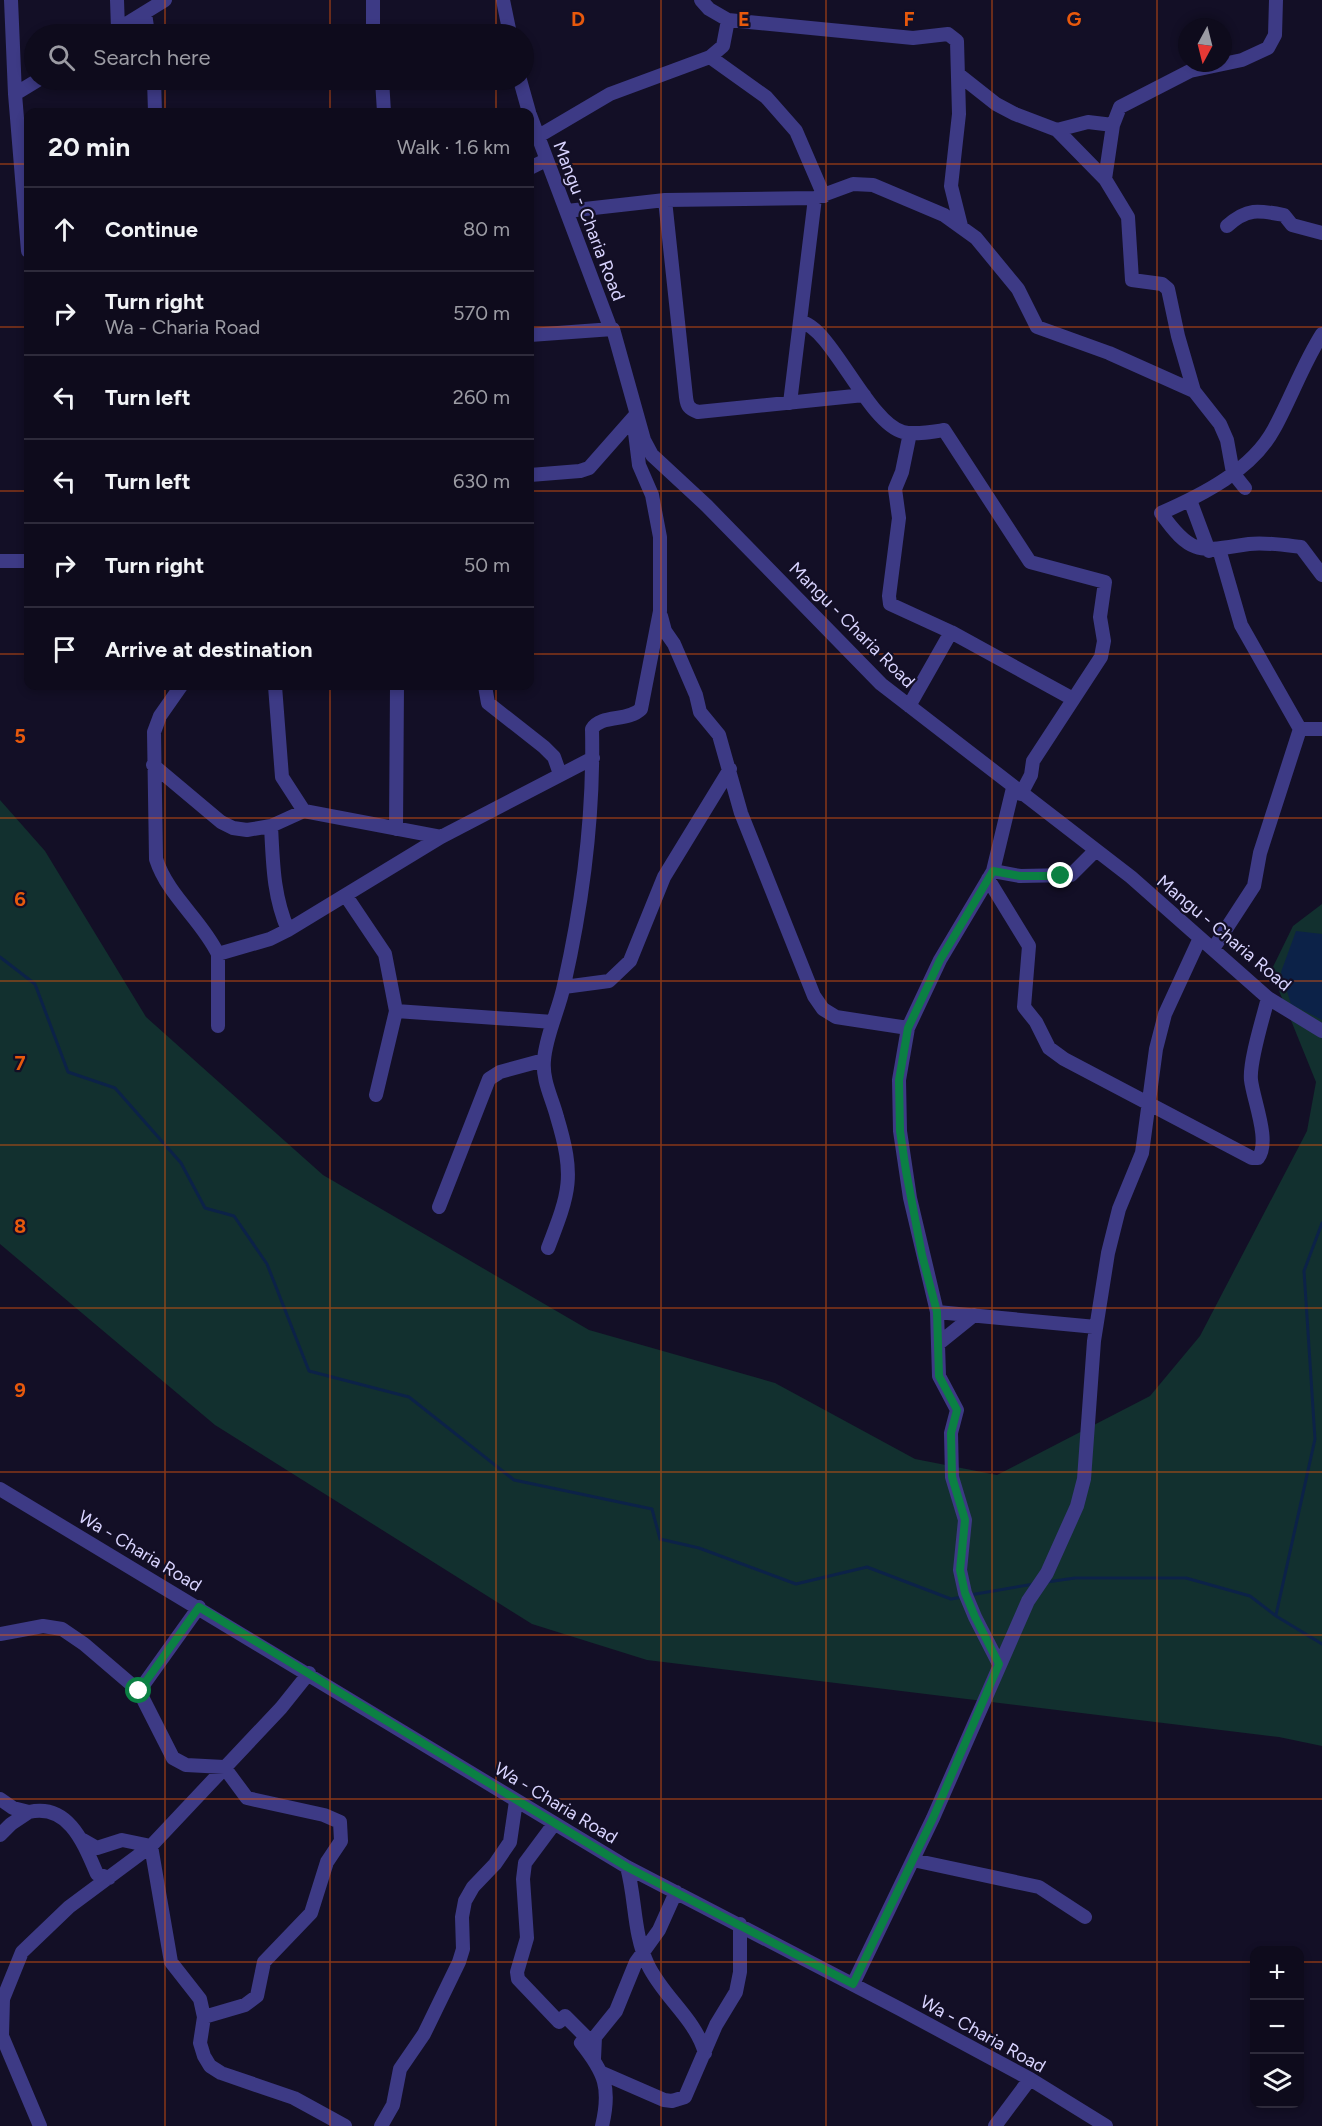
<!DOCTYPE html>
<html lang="en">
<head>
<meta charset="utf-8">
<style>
  body { margin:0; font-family:Figtree,sans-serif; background:#171425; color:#f1f3f6 }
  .controls { position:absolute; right:18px; bottom:18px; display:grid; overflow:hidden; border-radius:12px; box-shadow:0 3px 9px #0003 }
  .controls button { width:54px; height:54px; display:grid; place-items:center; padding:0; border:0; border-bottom:2px solid #2e2b3b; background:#0e0b1c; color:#f1f3f6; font:30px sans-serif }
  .compass { position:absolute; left:1178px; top:18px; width:54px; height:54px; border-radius:50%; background:#0e0b1c; box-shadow:0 3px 9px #0003; rotate:187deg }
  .stop { position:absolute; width:18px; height:18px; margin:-14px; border:4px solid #0b8043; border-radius:50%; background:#fff }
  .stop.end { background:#0b8043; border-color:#fff; box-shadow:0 2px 6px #0008 }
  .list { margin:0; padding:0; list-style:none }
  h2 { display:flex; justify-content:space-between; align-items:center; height:78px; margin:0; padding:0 24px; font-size:26px }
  h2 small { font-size:20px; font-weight:400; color:#9b9ba3 }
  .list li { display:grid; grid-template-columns:39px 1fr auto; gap:18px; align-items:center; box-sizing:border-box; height:84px; padding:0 24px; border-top:2px solid #2e2b3b }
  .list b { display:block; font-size:22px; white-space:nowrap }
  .list p { margin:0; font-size:20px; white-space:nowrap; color:#9b9ba3 }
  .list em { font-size:20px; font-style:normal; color:#9b9ba3 }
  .icon { flex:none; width:33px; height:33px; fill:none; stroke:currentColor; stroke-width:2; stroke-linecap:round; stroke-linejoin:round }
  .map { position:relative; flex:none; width:1322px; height:2126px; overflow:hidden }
  .search { position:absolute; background:#0e0b1c; box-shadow:0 3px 9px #0003; left:24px; top:24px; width:510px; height:66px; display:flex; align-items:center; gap:15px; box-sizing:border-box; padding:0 21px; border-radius:33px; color:#9b9ba3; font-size:22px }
  .panel { position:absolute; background:#0e0b1c; box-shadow:0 3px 9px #0003; left:24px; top:108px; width:510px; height:582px; border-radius:12px }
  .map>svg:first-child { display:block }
</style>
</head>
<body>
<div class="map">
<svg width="1322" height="2126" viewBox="0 0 1322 2126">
  <rect width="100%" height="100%" fill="#130f26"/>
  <path fill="#12302f" d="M0 800 45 851 146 1017 323 1175 589 1330 775 1383 915 1459 997 1475 1150 1396 1200 1336 1307 1131 1316 1082 1271 971 1293 926 1322 904V1746L1279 1737 647 1660 532 1624 215 1425 0 1244Z"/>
  <path fill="#0c2248" d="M1296 931 1322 934V1020L1291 1004 1281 972Z"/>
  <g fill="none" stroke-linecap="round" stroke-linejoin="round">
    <path stroke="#0c2248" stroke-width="3" d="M0 957 35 984 68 1072 115 1088 181 1163 205 1208 234 1216 267 1264 309 1371 409 1397 514 1480 652 1509 660 1539 699 1548 796 1584 867 1567 951 1599 963 1597
      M1047 1582 1075 1578H1186L1250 1596 1276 1616 1322 1644
      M970 1595 1034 1584
      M1276 1615 1315 1439 1304 1271 1322 1223"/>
    <path stroke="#3d3a85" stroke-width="14" d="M11 0 15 94 28 251
      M117 0 118 29
      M373 0V34
      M503 0 510 34
      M701 0 709 9 728 20 913 38 948 34 957 41 959 114 951 186 961 226
      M145 13 148 34
      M110 34 165 0
      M710 57 766 97 796 131 824 196
      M958 74 996 104 1015 114 1057 130 1105 179 1128 217 1132 280 1162 284 1168 289 1178 336 1194 391 1220 424 1227 440 1233 473 1245 488
      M154 80 155 112
      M382 80 384 112
      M520 80 529 112
      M15 94 38 80
      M530 115 610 327 613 329 644 440 652 455 707 506 881 684 1131 877 1268 998 1322 1031
      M1057 130 1088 122 1113 125
      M537 137 610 94 710 57 723 46 728 20
      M530 168 546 160
      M1105 179 1113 125 1120 107 1190 71 1242 60 1268 48 1275 35 1276 0
      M665 200 686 397C687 406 689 409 698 412L864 395
      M567 211 665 200 815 198 853 184 873 185 944 215 976 238 1018 289 1037 327 1109 353 1194 391
      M1227 226C1247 208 1258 210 1284 215L1292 225 1322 233
      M801 322C831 327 868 423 903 432 915 435 931 432 944 430L1030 562 1105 582 1100 617 1104 641 1101 657 1033 761 1031 775 1021 794
      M1322 334C1303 364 1291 398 1274 429 1252 470 1202 495 1161 513 1192 557 1201 551 1249 544 1265 542 1284 545 1301 547L1322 575
      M530 335 613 329
      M790 403 815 198
      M910 433 902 472 895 489 899 518 889 596 890 604 951 632 1073 699
      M530 475 580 471 589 468 634 417
      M1190 500 1209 551
      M0 561H28
      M661 616 665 631 674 644 696 695 700 712 719 735 741 813 814 996 823 1009 836 1017 908 1028
      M181 686 160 716 154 732 156 859C168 896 201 919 218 954
      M275 686 282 777 304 811
      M485 686 488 703 544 747 554 757 560 774
      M909 706 951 632
      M1300 729H1322
      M153 765 221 822 233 828 247 830 271 826 304 811 441 837
      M271 826C273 863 273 895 288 930
      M396 829 397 686
      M993 871 1020 876 1071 875 1096 850
      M988 879 1029 946 1024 1007 1036 1022 1049 1048 1064 1059 1252 1158H1258C1271 1142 1253 1099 1251 1080 1249 1062 1263 1018 1268 998
      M346 896 385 954 396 1011
      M1213 949 1254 886 1260 853 1300 729 1241 625 1219 549
      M564 987 609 981 630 961 664 877 730 769
      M218 1026V954L270 939 288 930 441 837 593 758
      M376 1095 396 1011 553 1022
      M439 1207 489 1079 500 1072 544 1060
      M548 1248C570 1191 575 1177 557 1117 552 1098 542 1080 544 1060 546 1034 559 1010 564 985 583 901 594 815 592 729 601 714 628 722 641 709L660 611V537L652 495 639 465 634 425
      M937 1312 1096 1327
      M938 1344 974 1315
      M0 1489 627 1867 900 2009 1030 2079 1106 2126
      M0 1634 43 1626 62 1629 84 1644 139 1691 173 1758 186 1765 224 1767 247 1798 324 1815 340 1822 341 1841 327 1862 311 1913 264 1962 257 1996 245 2005 204 2017
      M999 1664 975 1617 965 1593 960 1570 965 1520 952 1477 951 1433 957 1410 939 1376 937 1312 910 1198 900 1131 899 1080 908 1028 940 960 993 871 1013 788
      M139 1691 199 1607
      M0 1799 13 1808 29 1812 11 1824 0 1835
      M29 1812C69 1803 84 1844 97 1874L109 1878
      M554 1824 525 1863 523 1879 527 1938 517 1972 518 1979 559 2022 565 2016 586 2037 581 2043C605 2073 611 2088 602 2126
      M83 1840 97 1848 122 1840 151 1846 171 1962 200 1999 204 2017 200 2043 204 2056 210 2066 221 2073 294 2098 345 2126
      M913 1860 1039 1887 1085 1917
      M627 1867C636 1900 633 1933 648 1965 664 1998 695 2018 705 2053
      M853 1984 933 1818 1028 1601 1047 1573 1077 1506 1084 1479 1094 1341 1108 1253 1119 1209 1142 1153 1156 1049 1165 1014 1200 938
      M594 2059 595 2037 616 2011 636 1962 659 1930 676 1892
      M602 2073 664 2100 672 2101 685 2097 716 2025 736 1992 740 1972V1924
      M40 2126 2 2036 3 1999 22 1952 69 1907 151 1846 281 1708 309 1673
      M381 2126 393 2105 400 2069 424 2034 459 1962 463 1949 462 1917 465 1901 473 1887 495 1864 510 1842 516 1801
      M995 2126 1030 2079"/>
  </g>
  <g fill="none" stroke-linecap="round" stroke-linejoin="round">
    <path stroke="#0b8043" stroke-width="8" d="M139 1691 199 1607 627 1867 853 1984 933 1818 999 1664 975 1617 965 1593 960 1570 965 1520 952 1477 951 1433 957 1410 939 1376 937 1312 922 1255 906 1171 900 1131 899 1080 908 1028 940 960 993 871 1020 876H1061"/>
  </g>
  <path fill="none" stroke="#e8590c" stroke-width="1.5" stroke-opacity="0.55" d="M165 0V34M330 0V34M496 0V34M661 0V2126M826 0V2126M992 0V2126M1157 0V2126M165 80V112M330 80V112M496 80V112M0 164H28M530 164H1322M0 327H28M530 327H1322M0 491H28M530 491H1322M0 654H28M530 654H1322M165 686V2126M330 686V2126M496 686V2126M0 818H1322M0 981H1322M0 1145H1322M0 1308H1322M0 1472H1322M0 1635H1322M0 1799H1322M0 1962H1254M1300 1962H1322"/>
  <g text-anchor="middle" stroke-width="4.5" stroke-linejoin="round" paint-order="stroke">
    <g font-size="18" fill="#d9d4ff" stroke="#130f26">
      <text transform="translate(589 221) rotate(69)" y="6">Mangu - Charia Road</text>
      <text transform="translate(852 625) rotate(45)" y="6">Mangu - Charia Road</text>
      <text transform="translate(1224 933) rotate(40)" y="6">Mangu - Charia Road</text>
      <text transform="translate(140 1551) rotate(31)" y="6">Wa - Charia Road</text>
      <text transform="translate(556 1803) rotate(31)" y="6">Wa - Charia Road</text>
      <text transform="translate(983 2034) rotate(29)" y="6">Wa - Charia Road</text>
    </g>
  </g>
  <g font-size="20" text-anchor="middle" font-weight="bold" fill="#e8590c" stroke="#130f26" stroke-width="4.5" stroke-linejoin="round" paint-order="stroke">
    <text x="578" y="26">D</text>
    <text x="744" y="26">E</text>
    <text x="909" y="26">F</text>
    <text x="1074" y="26">G</text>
    <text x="20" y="743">5</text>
    <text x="20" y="906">6</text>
    <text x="20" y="1070">7</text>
    <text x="20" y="1233">8</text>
    <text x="20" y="1397">9</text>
  </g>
</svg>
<div class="controls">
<button>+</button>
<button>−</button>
<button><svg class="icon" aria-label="layers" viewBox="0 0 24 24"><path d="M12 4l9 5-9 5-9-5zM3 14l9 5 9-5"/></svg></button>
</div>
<svg class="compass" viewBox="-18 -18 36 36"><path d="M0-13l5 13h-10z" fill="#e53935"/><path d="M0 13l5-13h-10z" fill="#9b9ba3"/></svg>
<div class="stop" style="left:139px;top:1691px"></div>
<div class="stop end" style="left:1061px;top:876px"></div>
<div class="search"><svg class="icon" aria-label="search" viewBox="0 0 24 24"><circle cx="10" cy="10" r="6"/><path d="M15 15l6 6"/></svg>Search here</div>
<section class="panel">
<h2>20 min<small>Walk · 1.6 km</small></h2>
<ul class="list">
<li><svg class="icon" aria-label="ahead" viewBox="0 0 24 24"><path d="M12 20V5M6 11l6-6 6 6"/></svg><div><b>Continue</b></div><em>80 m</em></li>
<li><svg class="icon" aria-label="right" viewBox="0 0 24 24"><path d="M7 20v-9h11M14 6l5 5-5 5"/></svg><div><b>Turn right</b><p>Wa - Charia Road</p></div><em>570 m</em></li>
<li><svg class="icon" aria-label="left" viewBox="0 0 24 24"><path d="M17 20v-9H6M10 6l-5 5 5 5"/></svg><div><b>Turn left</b></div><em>260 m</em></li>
<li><svg class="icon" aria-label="left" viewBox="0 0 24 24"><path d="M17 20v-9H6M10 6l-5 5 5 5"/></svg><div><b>Turn left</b></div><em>630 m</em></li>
<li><svg class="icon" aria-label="right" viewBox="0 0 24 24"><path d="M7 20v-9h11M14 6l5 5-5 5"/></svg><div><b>Turn right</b></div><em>50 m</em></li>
<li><svg class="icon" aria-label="arrive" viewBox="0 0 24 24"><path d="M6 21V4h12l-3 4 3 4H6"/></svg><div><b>Arrive at destination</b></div></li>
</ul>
</section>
</div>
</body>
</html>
